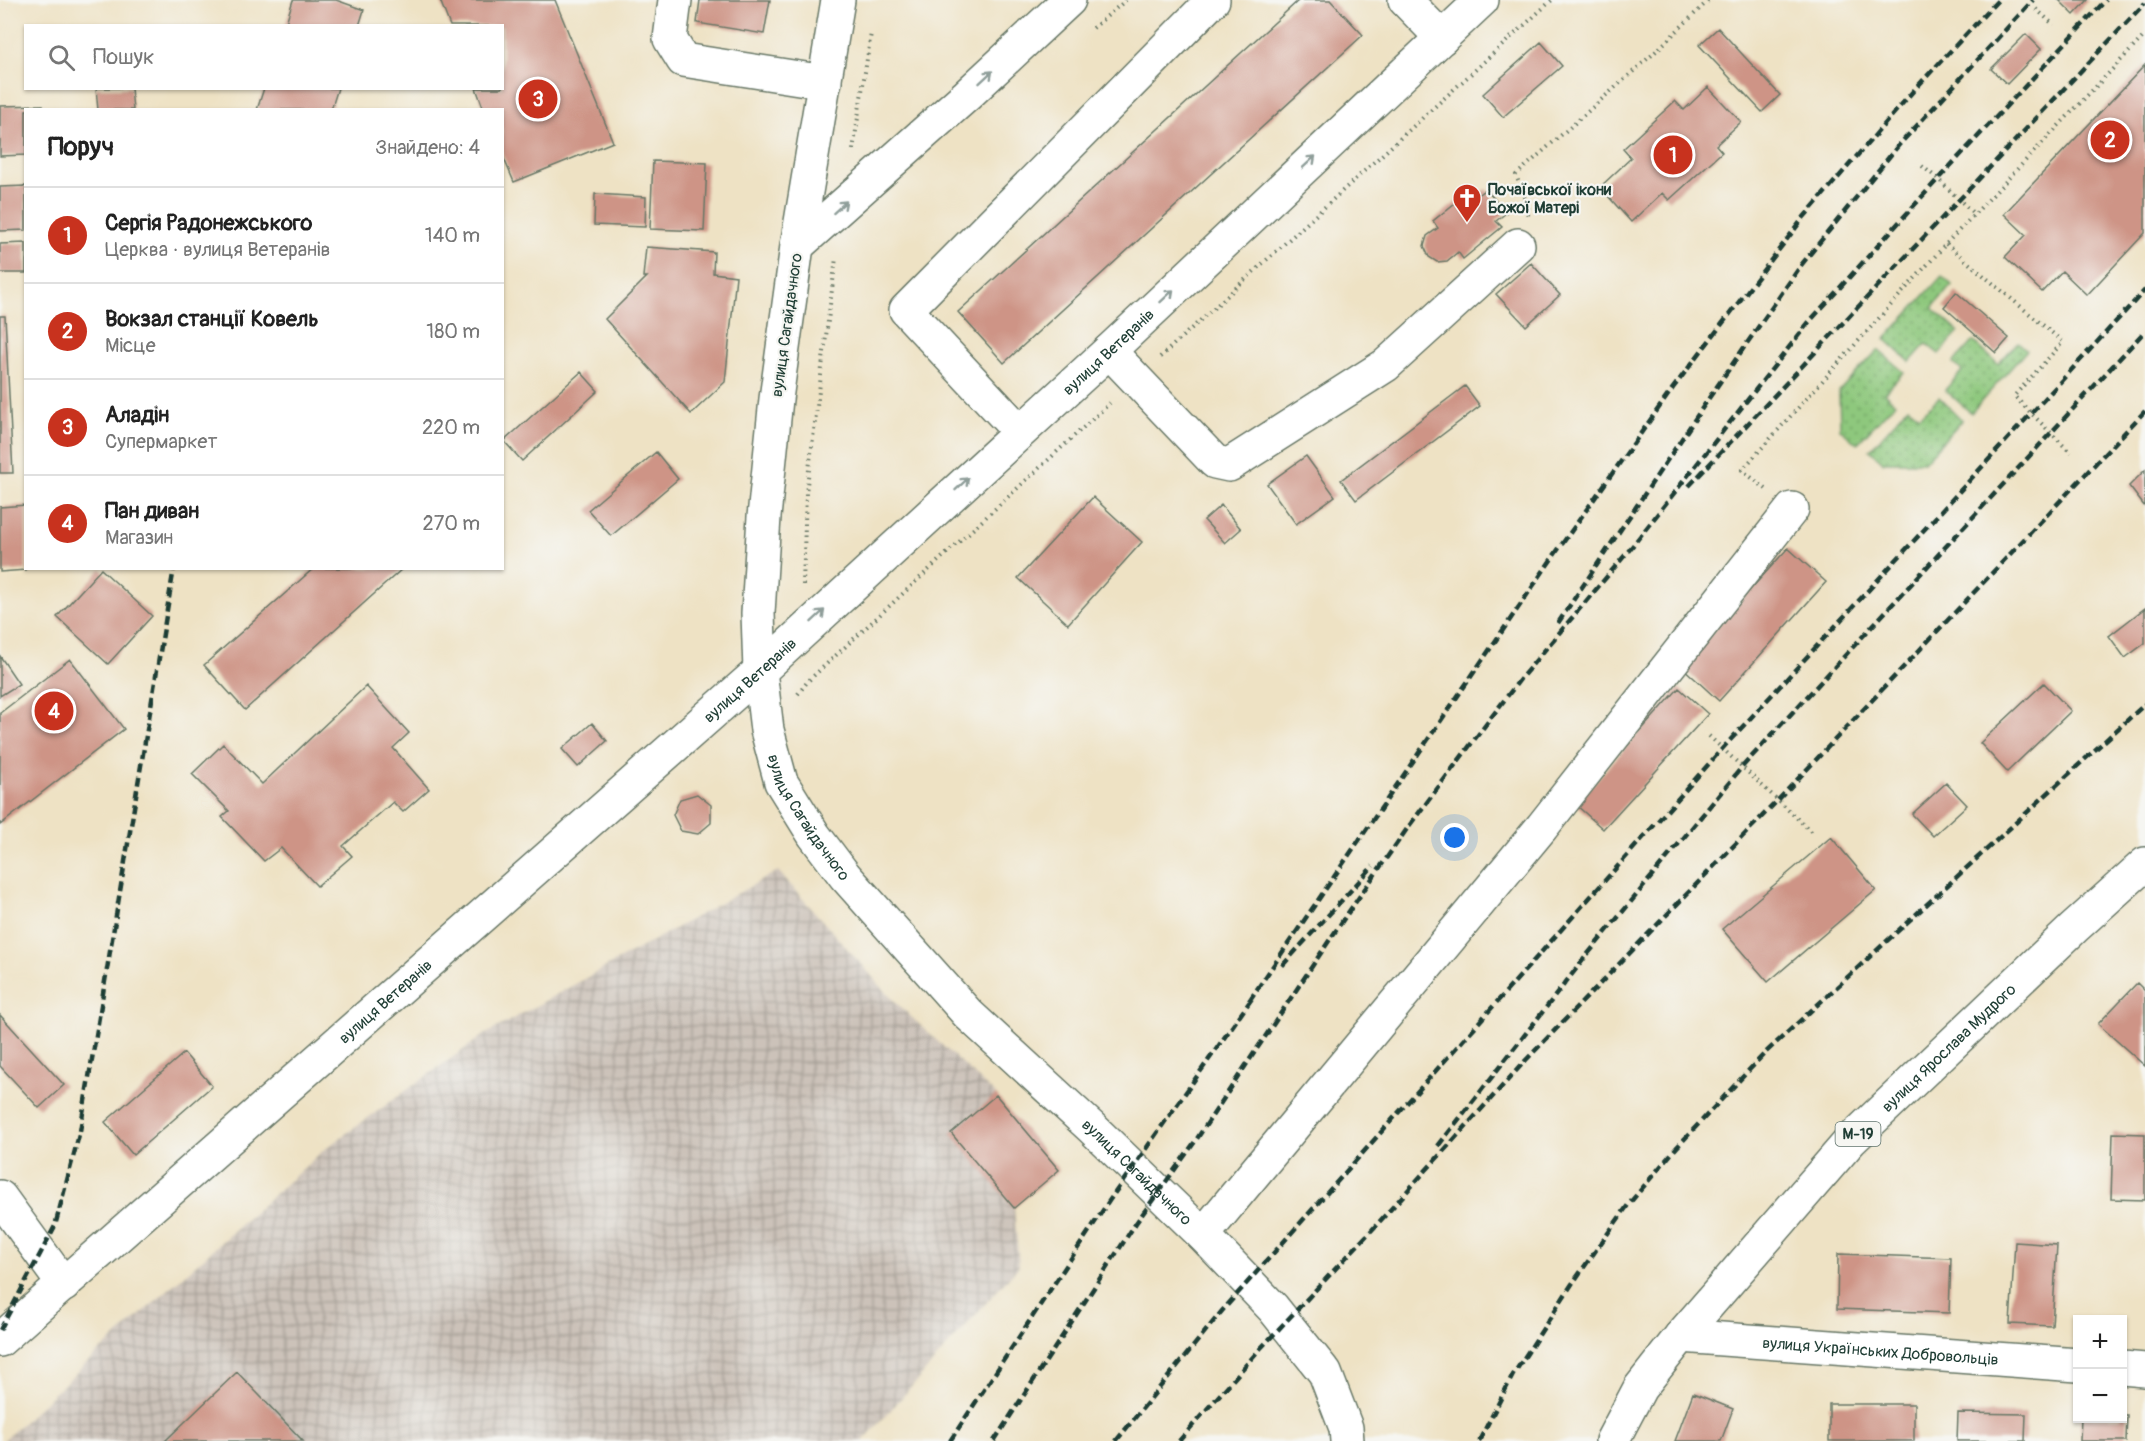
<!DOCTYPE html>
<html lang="uk">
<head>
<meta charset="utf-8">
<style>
  body { margin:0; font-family:Pangolin,sans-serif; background:#f2f2f2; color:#222 }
  .controls { position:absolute; right:18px; bottom:18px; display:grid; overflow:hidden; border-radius:0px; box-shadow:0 2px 4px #0004 }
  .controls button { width:54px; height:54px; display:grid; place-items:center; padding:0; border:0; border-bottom:2px solid #e0e0e0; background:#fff; color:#222; font:30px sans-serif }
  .you { position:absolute; left:1455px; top:838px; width:21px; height:21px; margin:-15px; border:4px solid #fff; border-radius:50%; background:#1a73e8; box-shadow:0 0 0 9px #1a73e833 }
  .badge { display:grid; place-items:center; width:39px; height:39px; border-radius:50%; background:#c8321e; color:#fff; font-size:20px; font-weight:700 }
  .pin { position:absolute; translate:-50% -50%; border:3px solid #fff; box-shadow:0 2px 6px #0006 }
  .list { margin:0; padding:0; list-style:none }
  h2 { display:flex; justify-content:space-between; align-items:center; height:78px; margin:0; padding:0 24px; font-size:26px }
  h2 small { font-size:20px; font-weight:400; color:#767676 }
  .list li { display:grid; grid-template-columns:39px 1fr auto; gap:18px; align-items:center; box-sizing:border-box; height:96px; padding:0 24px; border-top:2px solid #e0e0e0 }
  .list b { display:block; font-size:22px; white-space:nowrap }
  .list p { margin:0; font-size:20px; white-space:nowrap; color:#767676 }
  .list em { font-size:20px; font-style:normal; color:#767676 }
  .icon { flex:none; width:33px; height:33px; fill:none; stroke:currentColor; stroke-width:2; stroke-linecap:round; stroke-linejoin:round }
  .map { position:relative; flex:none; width:2145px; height:1441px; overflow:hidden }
  .search { position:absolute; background:#fff; box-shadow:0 2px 4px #0004; left:24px; top:24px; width:480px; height:66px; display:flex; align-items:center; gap:15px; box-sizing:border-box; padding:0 21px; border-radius:0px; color:#767676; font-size:22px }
  .panel { position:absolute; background:#fff; box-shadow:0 2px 4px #0004; left:24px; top:108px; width:480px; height:462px; border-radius:0px }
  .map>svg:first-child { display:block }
</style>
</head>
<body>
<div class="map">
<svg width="2145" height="1441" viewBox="0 0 2145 1441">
  <defs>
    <pattern id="industrial-grid" width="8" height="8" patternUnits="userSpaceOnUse" patternTransform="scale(1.5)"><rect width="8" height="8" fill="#ccc2b9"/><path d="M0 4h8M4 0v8" fill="none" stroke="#a59f97"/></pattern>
    <pattern id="grass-dots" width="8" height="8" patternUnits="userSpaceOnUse" patternTransform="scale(1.5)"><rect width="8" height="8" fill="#8ec87d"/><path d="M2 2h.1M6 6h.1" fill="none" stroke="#73a467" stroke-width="1.8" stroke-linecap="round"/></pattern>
  </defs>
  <rect width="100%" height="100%" fill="#f6f6f2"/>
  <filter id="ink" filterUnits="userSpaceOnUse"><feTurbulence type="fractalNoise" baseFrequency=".0167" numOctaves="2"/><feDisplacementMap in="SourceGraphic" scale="12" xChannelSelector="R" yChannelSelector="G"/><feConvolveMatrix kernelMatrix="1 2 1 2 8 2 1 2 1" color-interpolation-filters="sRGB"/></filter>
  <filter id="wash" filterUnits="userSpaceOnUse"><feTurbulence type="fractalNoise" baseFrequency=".008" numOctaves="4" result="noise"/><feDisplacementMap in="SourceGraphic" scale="24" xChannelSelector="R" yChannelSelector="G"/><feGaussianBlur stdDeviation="1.35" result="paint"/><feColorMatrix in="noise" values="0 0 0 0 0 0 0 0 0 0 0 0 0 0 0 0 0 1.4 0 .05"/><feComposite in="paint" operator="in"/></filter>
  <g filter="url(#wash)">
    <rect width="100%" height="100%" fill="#eee2c4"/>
    <path fill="url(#industrial-grid)" d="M778 871 894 1001 996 1095 1059 1170 1014 1208 1019 1266 863 1441H3L91 1359 326 1148 484 1035Z"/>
    <path fill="url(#grass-dots)" stroke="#568258" stroke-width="1.5" d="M1942 276 1952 285 1932 308 1959 332 1939 354 1926 344 1910 362 1885 339Z
      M1973 341 1998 364 2018 342 2027 350 1971 413 1945 390 1962 371 1953 363Z
      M1878 350 1904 372 1884 393 1895 403 1857 444 1840 429 1839 391Z
      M1939 397 1962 420 1924 462H1883L1870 450 1908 407 1920 416Z"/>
    <g id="blocks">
      <path fill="#ce9486" d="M293 0H336L364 10 359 26H285Z
        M440 0H555L613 142 514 182 502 154V110H484L476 88H502V26H450Z
        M700 0H770L764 34 697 23Z
        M1299 0H1330L1363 35 1004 363 958 312Z
        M2059 0H2088L2074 15Z
        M1718 28 1780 95 1762 112 1699 45Z
        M2026 34 2041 49 2007 84 1991 69Z
        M1541 42 1562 66 1503 117 1483 94Z
        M2145 65V233L2087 295 2062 271 2042 292 2005 257 2026 235 2004 214Z
        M1708 87 1741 122 1716 145 1722 152 1669 200 1662 193 1631 222 1600 187 1631 158 1623 149 1675 101 1684 110Z
        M96 88H131L133 110H98Z
        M264 88H338L331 110H257Z
        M43 105V110H26V155L0 156V106Z
        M653 161 707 163 704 231 650 229Z
        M26 186V230L0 231V187Z
        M1486 189 1506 213 1496 221 1502 227 1463 259 1458 252 1447 261 1437 262 1429 257 1424 246 1427 236 1438 228 1433 221 1471 190 1476 196Z
        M595 194 646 197 645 227 594 225Z
        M26 243V273H0V244Z
        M646 247 714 252 713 273 736 276 725 382 691 414 605 319 647 277H643Z
        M1531 263 1560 295 1526 326 1496 294Z
        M1956 292 2009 338 1996 353 1944 307Z
        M0 316H5L13 473H0Z
        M581 372 598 391 522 461 504 441Z
        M1465 386 1480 406 1356 500 1341 480Z
        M656 452 678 479 611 536 588 510Z
        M1306 456 1335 496 1296 524 1267 484Z
        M2145 470V507L2129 486Z
        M1093 497 1142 542 1068 624 1018 578Z
        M26 505V570L0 572V507Z
        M1221 505 1241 529 1225 543 1204 520Z
        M1788 548 1826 582 1719 701 1681 666Z
        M314 568H403L245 710 204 665Z
        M101 569 152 616 108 664 57 617Z
        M2145 608V643L2125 658 2109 636Z
        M0 656 19 684 0 696Z
        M70 659 124 729 0 825V713Z
        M2044 683 2071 711 2007 772 1980 743Z
        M366 686 409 733 393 748 429 789 403 812 393 802 343 846 352 856 317 886 281 848 264 861 222 817 229 811 192 774 223 744 262 784Z
        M1679 688 1708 714 1603 829 1575 804Z
        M592 723 607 741 578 767 562 749Z
        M1946 783 1967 805 1933 836 1912 814Z
        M697 794 711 805V823L698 834 681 831 673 815 680 799Z
        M1831 837 1876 890 1768 982 1722 929Z
        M2137 983 2145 991V1066L2098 1024Z
        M0 1015 64 1085 39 1108 0 1066Z
        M184 1053 212 1086 133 1155 105 1122Z
        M996 1095 1059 1170 1014 1208 951 1133Z
        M2113 1133 2145 1134V1200L2111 1199Z
        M2015 1242 2057 1245 2052 1326 2010 1324Z
        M1838 1254 1951 1258 1949 1313 1837 1309Z
        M237 1372 303 1441H165Z
        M1693 1393 1733 1409 1721 1441H1675Z
        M1829 1404H1914V1441H1829Z
        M1958 1413 2026 1414 2025 1441H1957Z
        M2122 1415H2127L2126 1441H2080L2081 1418H2122Z"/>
    </g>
  </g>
  <g filter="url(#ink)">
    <use href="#blocks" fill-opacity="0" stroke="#677766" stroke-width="1.5"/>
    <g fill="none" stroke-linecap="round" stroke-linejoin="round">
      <g stroke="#677766" stroke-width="36">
        <g id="minor">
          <path d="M675 0 670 39 683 60 825 82"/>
          <path d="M1405 0 1442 38"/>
          <path d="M797 246 967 95 1069 0"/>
          <path d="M1109 351 1215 462 1229 465 1386 365 1518 245"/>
          <path d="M1019 431 906 310 1213 0"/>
          <path d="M0 1197 64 1285"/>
          <path d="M1203 1235 1542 827 1792 509"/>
          <path id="s1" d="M1681 1336 2078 1365"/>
          <path id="s2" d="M0 1340 760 671 1109 351 1482 0"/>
          <path d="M2122 1368 2145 1370"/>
        </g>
      </g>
      <g stroke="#677766" stroke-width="36">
        <g id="major">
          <path id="s3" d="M838 0 797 246 776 399 764 517 758 613 760 671 767 730 781 782 814 835 845 876 968 1014 1092 1128 1203 1235 1273 1308 1325 1373 1346 1428 1347 1441"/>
        </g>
      </g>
      <g stroke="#677766" stroke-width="36">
        <g id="highway">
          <path id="s4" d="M1612 1441 1640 1388 1681 1336 1851 1140 2074 928 2145 864"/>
        </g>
      </g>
      <path stroke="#677766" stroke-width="4" stroke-dasharray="1.5 4.5" stroke-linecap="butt" d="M2036 9 2054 25
        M1093 28 1126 0
        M853 150 871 33
        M1922 166 1938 179 1974 214
        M1528 215 1529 210 1516 175 1653 54 1709 0
        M1946 244 2063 342 2014 396 2071 453
        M1160 357 1552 0
        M1766 489 1742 470 1946 244 2145 35
        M803 585 806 493 836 258
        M798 694 808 681 1110 403
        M1709 736 1814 834"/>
      <use href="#minor" stroke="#fff" stroke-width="33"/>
      <use href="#major" stroke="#fff" stroke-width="33"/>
      <use href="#highway" stroke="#fff" stroke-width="33"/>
      <path stroke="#1f3d34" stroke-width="4.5" stroke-dasharray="9 4.5" stroke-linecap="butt" d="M1689 486 2145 3
        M1558 623 1711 395 1802 264 1898 146 2033 0
        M1282 966 1373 866
        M1249 1001 1555 554 1673 388 1804 217 1915 89 1998 0
        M1438 1146 1587 955 1742 767 2145 331
        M0 1330 55 1226 80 1131 174 568
        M950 1441 1109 1201 1253 997
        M994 1441 1136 1223 1194 1143 1343 920 1409 826 1521 678 1626 554 1809 322 1938 179 2106 0
        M1116 1441 1222 1311 1722 749 2145 290
        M1179 1441 1259 1350 1371 1231 1526 1060 1778 800 2145 411
        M1479 1441 1513 1375 1572 1284 1628 1205 1677 1147 1765 1053 2145 704"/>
    </g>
    <defs><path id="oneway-shaft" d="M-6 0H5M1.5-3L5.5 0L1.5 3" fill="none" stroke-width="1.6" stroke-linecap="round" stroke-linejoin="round" transform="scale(1.5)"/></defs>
    <g stroke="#8f9e9a">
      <use href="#oneway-shaft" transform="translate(986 77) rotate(-43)"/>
      <use href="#oneway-shaft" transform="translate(1309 162) rotate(-43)"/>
      <use href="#oneway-shaft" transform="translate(840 207) rotate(-42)"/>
      <use href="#oneway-shaft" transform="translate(1167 296) rotate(-43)"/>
      <use href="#oneway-shaft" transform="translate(962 484) rotate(-43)"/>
      <use href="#oneway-shaft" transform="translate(818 616) rotate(-43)"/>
    </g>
  </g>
  <defs>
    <g id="church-pin" transform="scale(1.5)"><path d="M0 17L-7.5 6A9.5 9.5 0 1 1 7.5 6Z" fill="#c8321e" stroke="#f6f6f2"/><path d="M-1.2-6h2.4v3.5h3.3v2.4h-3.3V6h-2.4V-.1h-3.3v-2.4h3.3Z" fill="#fff"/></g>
  </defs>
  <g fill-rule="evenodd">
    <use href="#church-pin" x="1467" y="198"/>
  </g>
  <g text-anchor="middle" stroke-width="4.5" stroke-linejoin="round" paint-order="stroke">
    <rect fill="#f6f6f2" stroke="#60746d" stroke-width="1.5" x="1835.5" y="1122" width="45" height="24" rx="4.5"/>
    <g font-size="15" font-weight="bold" fill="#1f3d34">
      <text x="1858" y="1139">М-19</text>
    </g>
    <g font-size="16" font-weight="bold" fill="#1f3d34" stroke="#f6f6f2" text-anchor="start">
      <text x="1488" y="195">Почаївської ікони<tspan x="1488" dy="18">Божої Матері</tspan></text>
    </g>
    <g font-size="16" fill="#1f3d34" stroke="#f6f6f2">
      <text transform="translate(786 325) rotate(-82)" y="6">вулиця Сагайдачного</text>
      <text dy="6" stroke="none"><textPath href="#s2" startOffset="1485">вулиця Ветеранів</textPath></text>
      <text dy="6" stroke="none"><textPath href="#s2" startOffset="999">вулиця Ветеранів</textPath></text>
      <text dy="6" stroke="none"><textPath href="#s3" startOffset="834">вулиця Сагайдачного</textPath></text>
      <text dy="6" stroke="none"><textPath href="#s2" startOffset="513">вулиця Ветеранів</textPath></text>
      <text dy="6" stroke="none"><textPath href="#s4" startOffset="520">вулиця Ярослава Мудрого</textPath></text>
      <text dy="6" stroke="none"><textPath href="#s3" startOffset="1320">вулиця Сагайдачного</textPath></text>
      <text dy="6" stroke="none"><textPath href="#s1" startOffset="200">вулиця Українських Добровольців</textPath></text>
    </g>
  </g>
</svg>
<div class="controls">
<button>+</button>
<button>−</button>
</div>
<div class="you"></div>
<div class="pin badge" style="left:1673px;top:155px">1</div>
<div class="pin badge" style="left:2110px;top:140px">2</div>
<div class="pin badge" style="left:538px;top:99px">3</div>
<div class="pin badge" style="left:54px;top:711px">4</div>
<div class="search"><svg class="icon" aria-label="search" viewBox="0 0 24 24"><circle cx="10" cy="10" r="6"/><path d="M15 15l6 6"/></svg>Пошук</div>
<section class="panel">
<h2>Поруч<small>Знайдено: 4</small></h2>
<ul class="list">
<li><span class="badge">1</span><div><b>Сергія Радонежського</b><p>Церква · вулиця Ветеранів</p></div><em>140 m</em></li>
<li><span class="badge">2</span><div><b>Вокзал станції Ковель</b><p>Місце</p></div><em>180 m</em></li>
<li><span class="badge">3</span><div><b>Аладін</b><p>Супермаркет</p></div><em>220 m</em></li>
<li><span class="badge">4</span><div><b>Пан диван</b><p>Магазин</p></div><em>270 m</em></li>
</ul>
</section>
</div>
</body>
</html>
